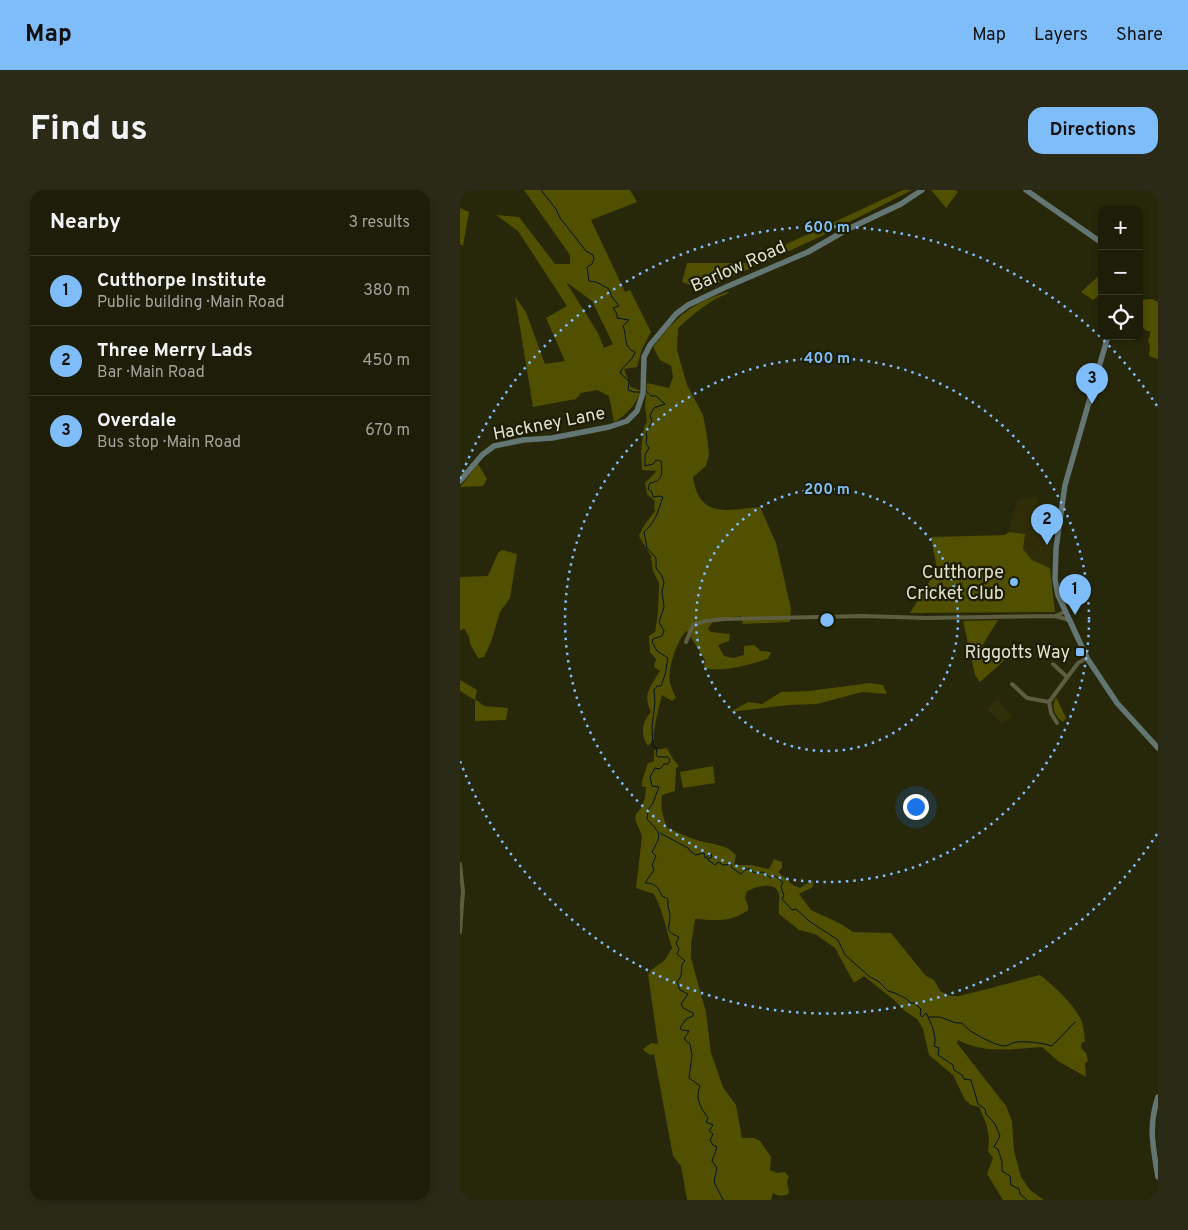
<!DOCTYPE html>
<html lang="en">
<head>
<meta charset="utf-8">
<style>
  body { margin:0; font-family:Overpass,sans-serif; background:#2a2a16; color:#f1f3f6 }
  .controls { position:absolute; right:15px; top:15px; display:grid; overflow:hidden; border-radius:10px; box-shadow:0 2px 8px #0003 }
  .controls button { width:45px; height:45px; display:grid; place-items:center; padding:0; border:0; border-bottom:1px solid #3b3b29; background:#1d1d08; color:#f1f3f6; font:25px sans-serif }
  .you { position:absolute; left:455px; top:616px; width:18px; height:18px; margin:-12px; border:4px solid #fff; border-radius:50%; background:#1a73e8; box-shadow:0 0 0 8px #1a73e833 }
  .badge { display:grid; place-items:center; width:32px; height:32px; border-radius:50%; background:#7ebdf9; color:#111; font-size:16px; font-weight:700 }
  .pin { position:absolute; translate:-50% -41px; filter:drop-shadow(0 1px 2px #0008) }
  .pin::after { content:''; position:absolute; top:26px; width:18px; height:15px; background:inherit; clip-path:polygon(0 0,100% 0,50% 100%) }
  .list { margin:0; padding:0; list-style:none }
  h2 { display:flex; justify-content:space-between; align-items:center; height:65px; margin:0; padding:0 20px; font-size:21px }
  h2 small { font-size:16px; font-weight:400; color:#a0a29c }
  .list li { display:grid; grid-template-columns:32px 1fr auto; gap:15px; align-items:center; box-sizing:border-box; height:70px; padding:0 20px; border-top:1px solid #3b3b29 }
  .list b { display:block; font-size:19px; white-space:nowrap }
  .list p { margin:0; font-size:16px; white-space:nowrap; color:#a0a29c }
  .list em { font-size:16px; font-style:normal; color:#a0a29c }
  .icon { flex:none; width:28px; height:28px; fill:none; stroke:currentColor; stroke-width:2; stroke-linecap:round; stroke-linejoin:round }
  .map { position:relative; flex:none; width:698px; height:1010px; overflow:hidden; border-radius:15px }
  header { display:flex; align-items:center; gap:30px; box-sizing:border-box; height:70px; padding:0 25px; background:#7ebdf9; color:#111 }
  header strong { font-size:24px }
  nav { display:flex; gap:28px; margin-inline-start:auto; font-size:18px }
  .intro { display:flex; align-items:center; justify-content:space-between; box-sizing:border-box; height:120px; padding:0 30px }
  h1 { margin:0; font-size:35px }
  .button { padding:12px 22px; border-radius:15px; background:#7ebdf9; color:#111; font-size:18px; font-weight:700 }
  main { display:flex; gap:30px; padding:0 30px }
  aside { flex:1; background:#1d1d08; border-radius:15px; box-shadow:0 2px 8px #0003 }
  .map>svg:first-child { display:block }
</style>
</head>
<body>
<header>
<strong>Map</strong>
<nav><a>Map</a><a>Layers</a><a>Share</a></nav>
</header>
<div class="intro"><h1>Find us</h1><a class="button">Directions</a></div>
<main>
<aside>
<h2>Nearby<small>3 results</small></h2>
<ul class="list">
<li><span class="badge">1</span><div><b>Cutthorpe Institute</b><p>Public building · Main Road</p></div><em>380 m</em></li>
<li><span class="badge">2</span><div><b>Three Merry Lads</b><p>Bar · Main Road</p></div><em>450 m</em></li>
<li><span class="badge">3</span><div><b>Overdale</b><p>Bus stop · Main Road</p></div><em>670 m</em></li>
</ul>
</aside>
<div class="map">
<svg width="698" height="1010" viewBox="0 0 698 1010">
  <rect width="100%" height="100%" fill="#27270a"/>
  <path fill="#2f2e09" d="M577 307 574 342 593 345 590 378 572 370 563 359 564 344 549 342 557 311Z
    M537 509 553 527 542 534 527 519Z"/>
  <path fill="#514f00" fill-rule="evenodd" d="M64 0H170L177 12 131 30 165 102 170 100 191 142 182 159 177 177 164 179 171 197 181 201C176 214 167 225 154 232L149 206 137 200 121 203 116 209 73 217 55 107 66 122 85 174 105 171 86 128 107 116 58 41 36 25 59 27 95 74H110V65ZM106 92 132 111 153 154 144 158 138 143Z
    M443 0H452L362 46 243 100 222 92 227 73H286Z
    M471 0H495L498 2 486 18Z
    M0 18 9 22 3 56 0 54Z
    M642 83V103L633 110 621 102Z
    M267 102 269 103C249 110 234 124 218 138L217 160 227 195 243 225 247 246 249 265 246 276 233 287C239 329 267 320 300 317L316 353 331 419 330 432 283 434 281 426 254 429 248 439 251 442 270 444 269 451 258 455 264 466 273 468 284 465V456L294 455 301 461 311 462 308 469C291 474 261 483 244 478L245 470 227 441C217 448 207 481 210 493 211 498 214 503 216 508L212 511 202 505C199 518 193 537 194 549L188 556C180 545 182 531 191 522 182 504 191 496 200 481L194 477 196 469 190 462 189 446 195 442 198 423 199 393 193 381 191 366 179 346 183 337 195 321 194 318 195 311 187 304 185 293 197 281 182 280 181 261 184 237 187 232 185 216 187 193 209 198 213 187 211 176 200 170 193 157C217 126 230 114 267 102Z
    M692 109 698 112V169L689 166 690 156 688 150 690 146V141H687L679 135V114L681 110Z
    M18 274 27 289 23 296 0 297Z
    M549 342 565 344 563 359 572 370 590 378 595 422 450 423 477 379 471 347 545 345Z
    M42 360 57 364 50 408 40 422 31 452 24 467 18 468 10 454 9 447 4 438 0 441V387L28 386 38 363Z
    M538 430 522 456 547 468 520 492 515 485 503 431Z
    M0 490 17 500 15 509 24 516 48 518 46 530 15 531V510L0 501Z
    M410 493 423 495 427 504 402 502 357 514 329 515 270 522 288 512 302 514 321 502 349 501Z
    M596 507 606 528 603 532C594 525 591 517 596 507Z
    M207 558 213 569 219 576 216 578 215 601 202 605C200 617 203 627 207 638 218 642 229 648 240 651 254 655 266 654 276 665L274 675H291L309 679 314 669 322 672V678L318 682 333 695 340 698 353 690V697L339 704 351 720 381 734 393 742 431 743 466 786 474 790 480 801 490 806H499L531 798 580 785C594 796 615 815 622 832 624 838 624 845 625 852H622L621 858 626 863 628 871 625 873 626 887 598 871 582 857C554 859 523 864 498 850L497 853 546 916 552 931 554 961 561 987 570 1000 584 1010H543L527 984 533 968 528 961C531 946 526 931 519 917L511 915 505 910 493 885 469 865 463 839 457 829 445 821 434 810 404 786 394 793 375 758 355 744 339 740 319 724C318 717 320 709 319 704 315 690 296 697 287 701L285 708 288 716V720C271 733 255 730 235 729L231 755V768L246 822 251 863 263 897 276 915 282 948H294L300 951 311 967 310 980 317 983 325 982 329 987 327 991 329 1003C325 1007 317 1006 313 1003L311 1010H227L221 976 213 966 194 864 190 865 184 861 183 859 191 853 198 854 188 785 191 780 205 770 212 758C206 739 203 721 194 704L176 698 182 646 175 629 176 624 181 618 185 608 186 597 182 596V591L188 573 194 571V560Z
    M253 576 255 593 223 598 220 582Z"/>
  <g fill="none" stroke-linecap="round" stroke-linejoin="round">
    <path stroke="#011428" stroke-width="1" d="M81 0 96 19 100 28 126 61 133 65 134 69 132 74 127 77 129 91 136 92 149 99 152 107 159 116 153 118 157 124V128L169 130 163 136C168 149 162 156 175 162 171 174 164 173 160 183L169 191 168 200 174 202H182
      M186 201 191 206H196L205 214 194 218 190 225 192 232 186 243 187 248 186 253 189 258 185 265V276L193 274 196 270 201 271C202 282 204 291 190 293L188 299 192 302 193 307 199 306 203 307C197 323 197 330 184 342L187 358 196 368V378L202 386 204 393 202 401 204 417 199 432 204 441 202 446 193 449 192 452 197 461 208 468 205 485 201 496H197L194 500 195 513 192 536 193 556 197 558 196 565 198 567H208L210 570 208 574H204L200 579 195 578 190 587 192 596 199 597 193 613 188 620 187 629C201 644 202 644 192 662L196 666 192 675 194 680 185 693C195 693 198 697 202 706L208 709C207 715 209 719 210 725 210 739 203 740 219 747L216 753 219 759 217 764 225 771 222 774 221 786 217 792 220 800 228 804 221 814 223 818 233 823V826L226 829 220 838 222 840 229 841 224 849 230 854 232 865 229 888 240 896C235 909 240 916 248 928L246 932 253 935 249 941 253 944 250 950 253 955 257 957 252 971 257 978 254 992 263 1010
      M200 643 228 658 231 662 236 665 244 663 245 668 251 664 252 667 247 669 255 675 258 672 263 675 271 674 272 678 281 684 286 679H291L294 683 303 682 311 688 315 686 323 692 321 697 324 706 322 709 332 720 336 719 349 731 378 750 385 765 410 787 418 791 428 801 435 803 447 809 450 813H454L461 819 460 824 462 827 466 823C470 830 478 848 474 856L479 858 478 865 493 875 494 880 502 885 504 889 511 890 518 914 525 919 526 924 535 934 540 946 534 957 538 959 542 972V981L550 986 551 995 559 999 560 1004 567 1010
      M469 827H480L496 833H502C507 841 537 857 546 856 549 855 553 852 557 852 567 851 582 853 592 856L615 832"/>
    <path stroke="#5d5d40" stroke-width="4" d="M595 426 609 430
      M226 452 233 435 245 431 265 429 404 426 466 428 595 426 605 422
      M593 474 607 487
      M552 494 567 508 589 512
      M597 533 591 523 589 512 618 473 627 468
      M0 674 3 701 0 742"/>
    <path stroke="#647673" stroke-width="5.5" d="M566 0 642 53
      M648 146 605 295 596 358 595 389 598 405 627 468 657 513 698 558
      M0 291 22 265 34 256 63 250 92 248 149 237 167 231 177 221 183 203 184 167 190 155 216 124 228 115 266 97 348 62 388 39 441 14 462 0
      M698 907C688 936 693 957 698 987"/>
  </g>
  <g fill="none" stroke="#7ebdf9" stroke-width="2.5" stroke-dasharray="2.5 5">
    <circle cx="367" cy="430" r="131"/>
    <circle cx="367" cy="430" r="262"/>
    <path d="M697 644A393 393 0 0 1 0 571M0 289A393 393 0 0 1 697 216"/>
  </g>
  <g fill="#7ebdf9" stroke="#1d1d02" stroke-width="2">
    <circle cx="554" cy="392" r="5"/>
    <rect x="615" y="457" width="10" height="10" rx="2.5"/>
  </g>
  <g text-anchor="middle" stroke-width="4.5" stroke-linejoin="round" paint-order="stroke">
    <g font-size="18" fill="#e0e1d0" stroke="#1d1d02">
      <text transform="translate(278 76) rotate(-24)" y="6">Barlow Road</text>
      <text transform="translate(89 233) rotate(-11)" y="6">Hackney Lane</text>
    </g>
    <g font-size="18" fill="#e0e1d0" stroke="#1d1d02" text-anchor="end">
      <text x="544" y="388">Cutthorpe<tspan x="544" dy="21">Cricket Club</tspan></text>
      <text x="610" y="468">Riggotts Way</text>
    </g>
  </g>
  <circle cx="367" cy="430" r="8" fill="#7ebdf9" stroke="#1d1d02" stroke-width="2.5"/>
  <g font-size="15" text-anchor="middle" font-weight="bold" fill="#7ebdf9" stroke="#1d1d02" stroke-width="4.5" stroke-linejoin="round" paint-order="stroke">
    <text x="367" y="42">600 m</text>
    <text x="367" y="173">400 m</text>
    <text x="367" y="304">200 m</text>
  </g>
</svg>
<div class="controls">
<button>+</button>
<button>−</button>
<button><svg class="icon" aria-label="locate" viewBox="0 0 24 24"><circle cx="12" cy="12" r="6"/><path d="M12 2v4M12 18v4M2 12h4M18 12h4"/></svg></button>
</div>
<div class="you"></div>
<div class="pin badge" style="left:615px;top:425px">1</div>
<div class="pin badge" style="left:587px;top:355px">2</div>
<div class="pin badge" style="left:632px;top:214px">3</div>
</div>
</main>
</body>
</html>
